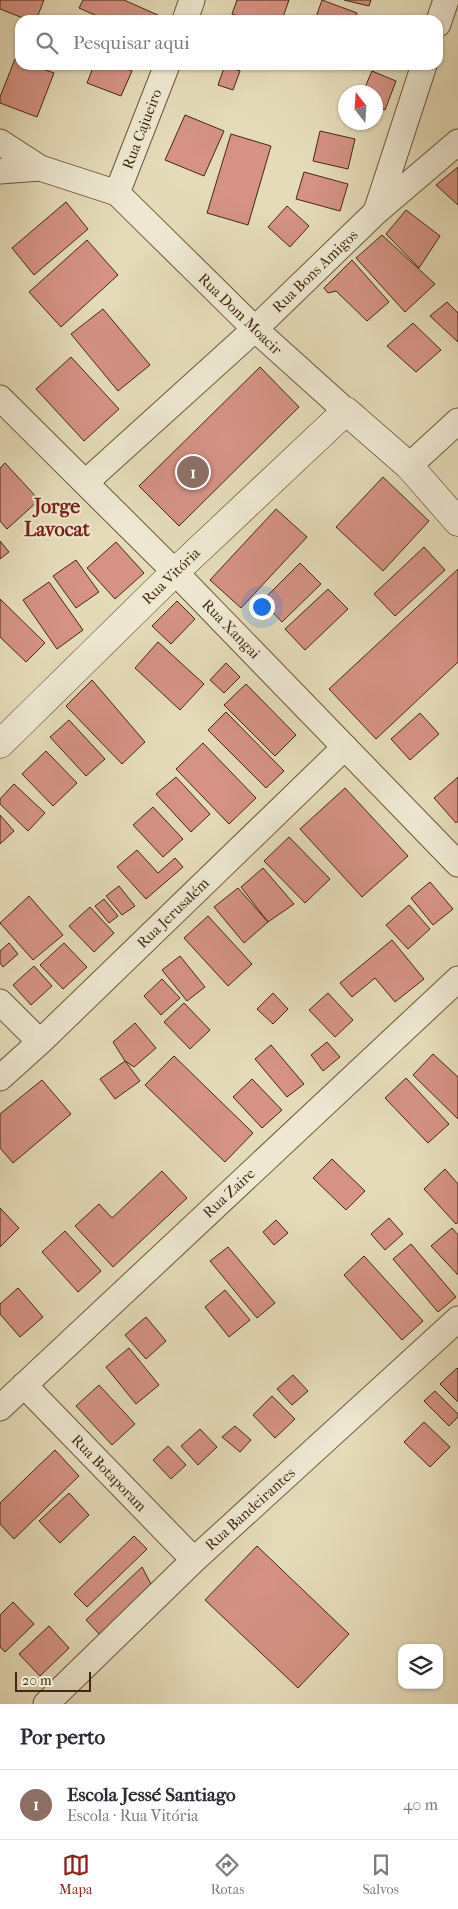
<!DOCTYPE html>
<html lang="pt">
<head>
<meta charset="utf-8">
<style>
  body { margin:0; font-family:"IM FELL French Canon",serif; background:#f7f7f7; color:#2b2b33 }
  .controls { position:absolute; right:15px; bottom:15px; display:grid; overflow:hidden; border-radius:10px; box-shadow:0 1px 4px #0004 }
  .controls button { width:45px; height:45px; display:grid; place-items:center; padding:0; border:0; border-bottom:1px solid #e1e1e2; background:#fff; color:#2b2b33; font:25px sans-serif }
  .compass { position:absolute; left:338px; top:85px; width:45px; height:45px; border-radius:50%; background:#fff; box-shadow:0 1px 4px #0004; rotate:343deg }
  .scale { position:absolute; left:15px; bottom:12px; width:76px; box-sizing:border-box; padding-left:5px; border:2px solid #43280c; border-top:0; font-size:14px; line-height:18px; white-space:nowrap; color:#43280c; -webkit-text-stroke:4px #eee8d2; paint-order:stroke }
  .you { position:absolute; left:261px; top:606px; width:18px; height:18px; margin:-12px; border:4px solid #fff; border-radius:50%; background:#1a73e8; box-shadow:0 0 0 8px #1a73e833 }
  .badge { display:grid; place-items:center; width:32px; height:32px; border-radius:50%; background:#8f2418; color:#fff; font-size:16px; font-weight:700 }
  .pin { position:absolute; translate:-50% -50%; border:2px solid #fff; box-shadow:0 1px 5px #0006 }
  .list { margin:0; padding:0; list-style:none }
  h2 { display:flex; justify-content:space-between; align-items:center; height:65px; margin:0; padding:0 20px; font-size:21px }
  h2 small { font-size:16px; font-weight:400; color:#7c7c81 }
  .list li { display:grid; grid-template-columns:32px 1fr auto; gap:15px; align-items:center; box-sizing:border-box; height:70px; padding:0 20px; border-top:1px solid #e1e1e2 }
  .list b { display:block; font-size:19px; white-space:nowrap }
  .list p { margin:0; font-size:16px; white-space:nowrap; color:#7c7c81 }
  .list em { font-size:16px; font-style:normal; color:#7c7c81 }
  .icon { flex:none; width:28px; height:28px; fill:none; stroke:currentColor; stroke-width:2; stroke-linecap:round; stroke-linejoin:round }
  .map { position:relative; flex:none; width:458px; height:1704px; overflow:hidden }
  .search { position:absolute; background:#fff; box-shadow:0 1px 4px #0004; left:15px; right:15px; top:15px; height:55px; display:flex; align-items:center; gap:12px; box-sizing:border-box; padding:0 18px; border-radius:15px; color:#7c7c81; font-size:19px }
  .sheet { height:135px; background:#fff }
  nav { display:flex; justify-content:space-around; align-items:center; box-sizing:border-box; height:70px; border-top:1px solid #e1e1e2; background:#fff; font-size:14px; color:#7c7c81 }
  nav a { display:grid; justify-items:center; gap:2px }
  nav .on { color:#8f2418 }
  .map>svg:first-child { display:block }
</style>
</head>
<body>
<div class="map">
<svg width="458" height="1704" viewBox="0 0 458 1704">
  <rect width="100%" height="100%" fill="#e5dbb9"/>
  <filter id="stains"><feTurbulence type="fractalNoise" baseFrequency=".004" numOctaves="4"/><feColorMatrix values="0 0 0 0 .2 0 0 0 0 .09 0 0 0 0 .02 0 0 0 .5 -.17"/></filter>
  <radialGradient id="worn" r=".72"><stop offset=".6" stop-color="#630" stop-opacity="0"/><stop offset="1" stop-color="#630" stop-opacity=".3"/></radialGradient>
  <path fill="#d59285" stroke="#43280c" d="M0 0H44L36 20H28L0 9Z
    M83 0H124L169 20H106L79 8Z
    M237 0H289L282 20H250L232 14Z
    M322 0 357 13 354 20H315Z
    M344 0H371L369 6Z
    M15 59 20 60V65H32L54 73 37 117 0 103V97Z
    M94 65H117L132 71 121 96 87 83Z
    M225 65 240 71 233 90 218 85Z
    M372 71 396 81 385 110 376 106V92H363Z
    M185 115 224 131 204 176 165 160Z
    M320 131 355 139 348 169 313 161Z
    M231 134 271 146 248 225 207 213Z
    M458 167V205L436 185Z
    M304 172 348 184 340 211 296 199Z
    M66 202 88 229 34 275 12 248Z
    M287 206 309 226 290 247 268 227Z
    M406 210 440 236 419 268 386 234Z
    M382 235 435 284 405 312 356 258Z
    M87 240 118 275 61 327 29 292Z
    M352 260 389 302 367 321 336 291 328 293 324 288Z
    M447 302 458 313V342L430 316Z
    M103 309 150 365 118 391 71 334Z
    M413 323 441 350 416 372 387 346Z
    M71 357 119 409 84 441 36 389Z
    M260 367 299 407 179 526 139 486Z
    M5 463 39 500 7 529 0 521V468Z
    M383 477 429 521 383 571 336 527Z
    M276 509 307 537 241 608 210 580Z
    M0 541 9 552 0 559Z
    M116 542 144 573 115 599 87 568Z
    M424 547 445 570 395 616 374 594Z
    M76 560 99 592 76 608 53 576Z
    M300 563 321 584 282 622 262 601Z
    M458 569V662L376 739 329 689Z
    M49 582 83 630 57 649 23 600Z
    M328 589 348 609 305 650 285 629Z
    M0 599 45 643 26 662 0 637Z
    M177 601 195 619 171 644 152 626Z
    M158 642 204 684 180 710 135 668Z
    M226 663 240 677 224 693 210 680Z
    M92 680 145 742 122 764 66 706Z
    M246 684 296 735 275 756 224 705Z
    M226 712 284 771 266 788 208 730Z
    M420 713 439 734 410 760 391 739Z
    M69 720 105 759 86 776 50 737Z
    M203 743 256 798 229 824 176 769Z
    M46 751 77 783 53 806 22 774Z
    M176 777 210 814 191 832 156 794Z
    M458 777V821L456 823 434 798Z
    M14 784 45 813 28 831 0 804V799Z
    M345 788 408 856 362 897 300 829Z
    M153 807 183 839 163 857 133 825Z
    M0 815 14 831 0 844Z
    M289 837 330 879 305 903 264 861Z
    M137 850 158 873 175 858 183 867 146 899 117 867Z
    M263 868 294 904 268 922 241 887Z
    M430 882 453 909 433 925 411 898Z
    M119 886 135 906 122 915 106 896Z
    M238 888 268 922 244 943 214 907Z
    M29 896 63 935 33 960 0 923Z
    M104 899 118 916 109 923 95 906Z
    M409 905 430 929 408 949 386 925Z
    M90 907 114 933 94 952 69 926Z
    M208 916 252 964 228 986 184 938Z
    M392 940 424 979 395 1002 375 978 352 997 340 983Z
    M9 943 18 954 3 967 0 963V951Z
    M64 943 87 967 63 989 40 965Z
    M180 956 205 987 187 1001 162 970Z
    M34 966 52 986 31 1005 13 985Z
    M162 979 180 998 161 1015 144 996Z
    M273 993 288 1009 273 1024 257 1009Z
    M328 993 353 1020 335 1037 309 1010Z
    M184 1003 210 1030 190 1049 164 1022Z
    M135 1023 156 1048 134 1067 125 1061 113 1042Z
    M327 1042 340 1057 323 1071 311 1055Z
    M271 1045 304 1084 287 1097 255 1059Z
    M433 1054 458 1077V1119L413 1075Z
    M174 1056 253 1133 225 1162 145 1085Z
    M125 1061 140 1081 115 1099 100 1079Z
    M406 1078 449 1124 428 1143 385 1098Z
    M252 1079 282 1110 262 1128 233 1097Z
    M42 1080 71 1114 13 1163 0 1148V1114Z
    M332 1159 365 1191 346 1210 313 1178Z
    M445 1169 458 1184V1222L456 1224 424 1189Z
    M162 1171 187 1198 113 1267 75 1226 99 1204 112 1218Z
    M0 1208 19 1228 0 1247Z
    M389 1218 403 1234 385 1250 371 1234Z
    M276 1220 288 1233 274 1245 263 1232Z
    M452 1228 458 1235V1275L431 1246Z
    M65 1231 101 1271 78 1292 42 1252Z
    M411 1244 456 1297 438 1312 393 1259Z
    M228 1247 275 1303 257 1318 210 1261Z
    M364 1256 423 1321 402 1340 344 1275Z
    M18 1288 43 1317 20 1337 0 1314V1304Z
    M225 1290 250 1320 229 1337 205 1307Z
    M146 1317 166 1341 146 1359 125 1335Z
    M129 1348 159 1385 136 1404 106 1367Z
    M457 1368 458 1369V1402L440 1384Z
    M293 1375 308 1391 292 1405 277 1389Z
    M99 1385 135 1424 112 1445 76 1406Z
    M435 1391 458 1414V1417L449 1426 424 1401Z
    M272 1396 295 1419 275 1438 253 1415Z
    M424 1422 450 1447 430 1467 404 1442Z
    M235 1426 251 1440 240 1452 222 1437Z
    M200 1429 217 1447 198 1465 181 1446Z
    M168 1446 186 1465 171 1479 153 1460Z
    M55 1450 79 1476 14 1539 0 1524V1503Z
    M69 1493 89 1515 60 1543 39 1521Z
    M134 1536 147 1549 87 1607 74 1594Z
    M257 1546 349 1634 298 1688 205 1600Z
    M142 1567 152 1586 100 1635 86 1620Z
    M13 1602 34 1624 5 1652 0 1647V1615Z
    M49 1626 69 1648 40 1676 19 1654Z"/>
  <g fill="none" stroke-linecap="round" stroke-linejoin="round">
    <g stroke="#6c5537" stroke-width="27">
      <path id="street" d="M185 20 192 0
        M438 24 446 0
        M0 142 40 168 117 193 255 329 346 411
        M0 171 40 168
        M117 193 167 65
        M376 212 424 65
        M0 398 175 572 458 864
        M409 466 458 421
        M86 482 255 329 376 212 458 142
        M0 1002 40 1042
        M0 1078 40 1042 345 747
        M24 1385 194 1560
        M0 1408 458 979
        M46 1704 194 1560 458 1319"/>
    </g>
    <g stroke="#43280c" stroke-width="29">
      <path id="secondary" d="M0 744 175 572 346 411 409 466 458 522"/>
    </g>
    <use href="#street" stroke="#eee8d2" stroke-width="25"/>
    <use href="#secondary" stroke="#eee8d2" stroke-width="28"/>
  </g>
  <g text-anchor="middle" stroke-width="4.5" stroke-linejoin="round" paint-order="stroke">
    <g font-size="15" fill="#43280c" stroke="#eee8d2">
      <text transform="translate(142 129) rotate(-69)" y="5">Rua Cajueiro</text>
      <text transform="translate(315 271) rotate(-44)" y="5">Rua Bons Amigos</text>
      <text transform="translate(240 314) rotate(44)" y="5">Rua Dom Moacir</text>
      <text transform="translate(171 576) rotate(-44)" y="5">Rua Vitória</text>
      <text transform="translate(231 629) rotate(46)" y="5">Rua Xangai</text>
      <text transform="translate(173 913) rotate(-44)" y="5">Rua Jerusalém</text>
      <text transform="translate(229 1193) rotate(-43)" y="5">Rua Zaire</text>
      <text transform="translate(109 1473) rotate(46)" y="5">Rua Botaporam</text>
      <text transform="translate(250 1509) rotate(-42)" y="5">Rua Bandeirantes</text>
    </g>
    <g font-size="20" font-weight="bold" fill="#7a1f14" stroke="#eee8d2">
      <text x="57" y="513">Jorge<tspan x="57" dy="23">Lavocat</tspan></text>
    </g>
  </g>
  <rect width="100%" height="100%" filter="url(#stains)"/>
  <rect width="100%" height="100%" fill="url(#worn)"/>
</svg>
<div class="controls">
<button><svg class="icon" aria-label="layers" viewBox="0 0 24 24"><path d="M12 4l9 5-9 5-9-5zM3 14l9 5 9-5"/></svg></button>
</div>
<svg class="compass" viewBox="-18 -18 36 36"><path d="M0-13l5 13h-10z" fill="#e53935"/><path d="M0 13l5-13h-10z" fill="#7c7c81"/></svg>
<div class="scale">20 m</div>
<div class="you"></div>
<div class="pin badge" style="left:193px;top:472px;background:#8d6e63">1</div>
<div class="search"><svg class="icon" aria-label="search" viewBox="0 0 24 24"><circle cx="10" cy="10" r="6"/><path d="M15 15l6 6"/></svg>Pesquisar aqui</div>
</div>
<section class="sheet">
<h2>Por perto<small></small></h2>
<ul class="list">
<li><span class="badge" style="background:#8d6e63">1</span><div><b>Escola Jessé Santiago</b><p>Escola · Rua Vitória</p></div><em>40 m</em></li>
</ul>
</section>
<nav>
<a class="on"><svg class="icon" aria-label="map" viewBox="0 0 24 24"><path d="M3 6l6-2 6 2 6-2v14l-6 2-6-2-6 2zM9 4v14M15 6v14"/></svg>Mapa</a>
<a><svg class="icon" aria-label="directions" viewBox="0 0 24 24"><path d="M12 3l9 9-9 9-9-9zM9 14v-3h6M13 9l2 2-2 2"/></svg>Rotas</a>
<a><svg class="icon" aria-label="saved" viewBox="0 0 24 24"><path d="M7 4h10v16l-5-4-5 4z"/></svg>Salvos</a>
</nav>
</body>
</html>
